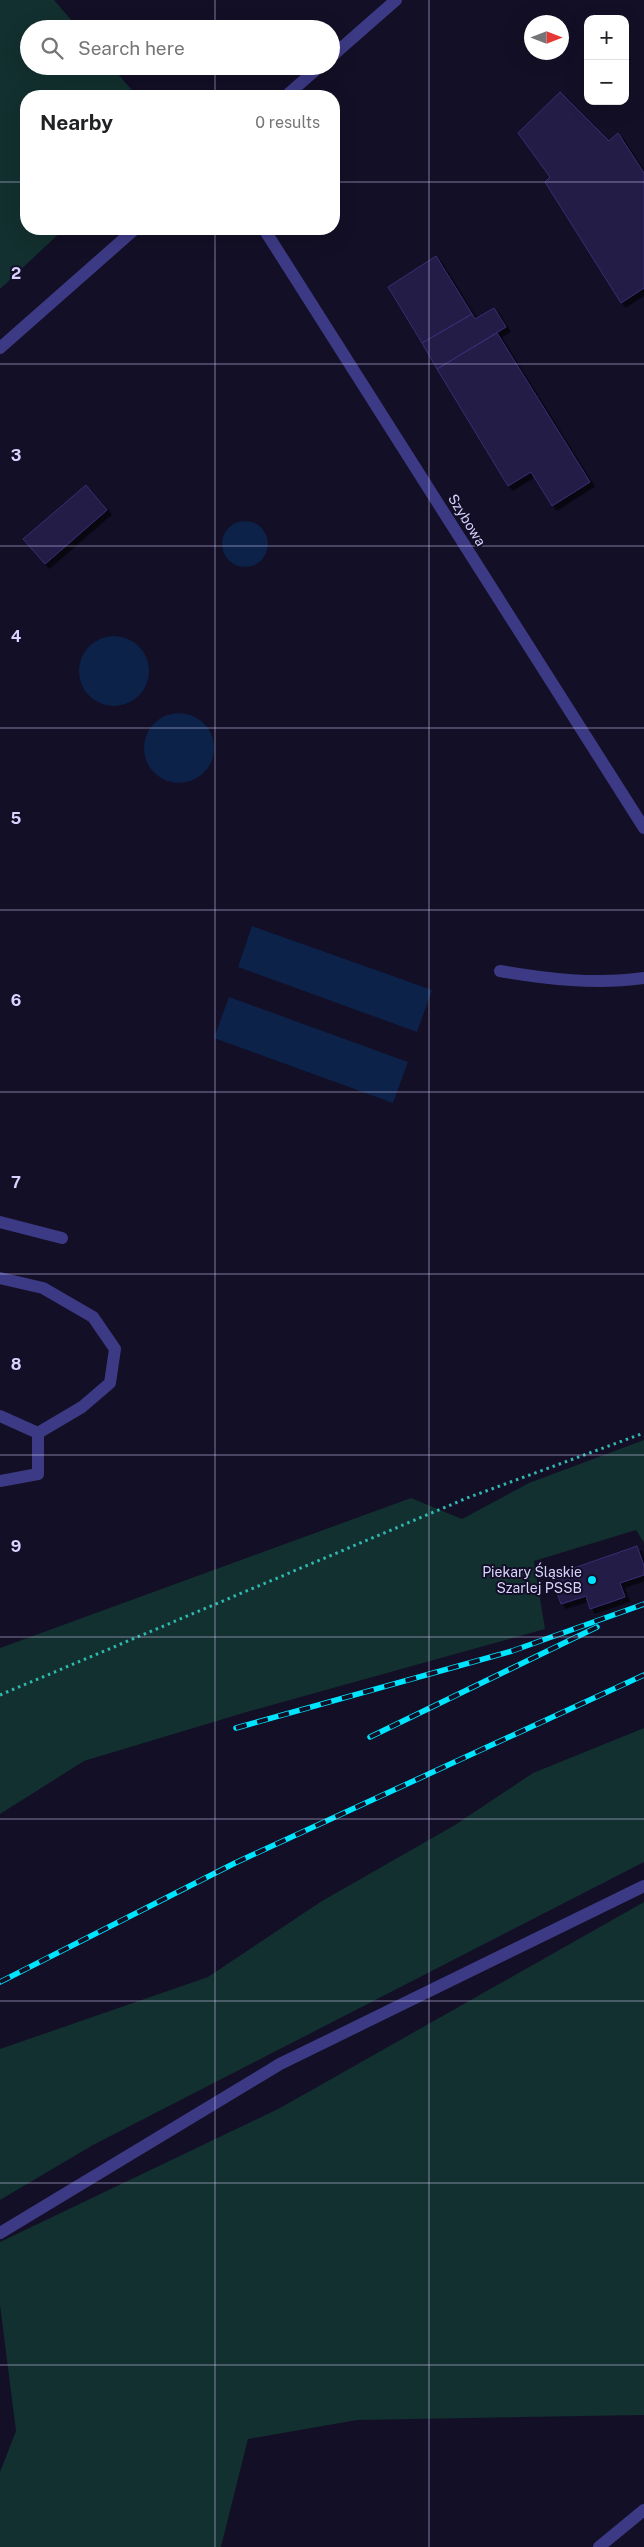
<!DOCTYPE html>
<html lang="en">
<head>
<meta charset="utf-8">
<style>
  body { margin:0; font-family:"Public Sans",sans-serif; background:#f2f2f2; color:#202124 }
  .controls { position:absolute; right:15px; top:15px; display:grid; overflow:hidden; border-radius:10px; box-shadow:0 5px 20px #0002 }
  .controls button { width:45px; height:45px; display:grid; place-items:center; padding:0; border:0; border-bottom:1px solid #e0e0e0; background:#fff; color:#202124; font:25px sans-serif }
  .compass { position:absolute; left:524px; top:15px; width:45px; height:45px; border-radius:50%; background:#fff; box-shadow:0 5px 20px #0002; rotate:90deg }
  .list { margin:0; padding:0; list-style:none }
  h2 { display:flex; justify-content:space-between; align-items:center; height:65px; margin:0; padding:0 20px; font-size:21px }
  h2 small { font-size:16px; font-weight:400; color:#757577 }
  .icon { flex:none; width:28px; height:28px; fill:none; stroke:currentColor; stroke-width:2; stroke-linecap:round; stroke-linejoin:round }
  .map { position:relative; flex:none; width:644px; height:2547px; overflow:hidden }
  .search { position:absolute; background:#fff; box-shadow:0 5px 20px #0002; left:20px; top:20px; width:320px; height:55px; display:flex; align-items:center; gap:12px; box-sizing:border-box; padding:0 18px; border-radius:28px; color:#757577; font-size:19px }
  .panel { position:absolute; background:#fff; box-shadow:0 5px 20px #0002; left:20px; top:90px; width:320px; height:145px; border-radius:20px }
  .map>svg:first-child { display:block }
</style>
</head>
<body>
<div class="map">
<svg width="644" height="2547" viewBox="0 0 644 2547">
  <defs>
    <filter id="shadow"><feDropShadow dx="4.5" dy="4.5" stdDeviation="0" flood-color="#0009"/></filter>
  </defs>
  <rect width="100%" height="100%" fill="#130f26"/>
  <path fill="#12302f" d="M0 0H54L79 29H29V66H111L137 96H26V229H64L0 289Z
    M644 1440V1543L636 1530 534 1561 545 1629 250 1711 84 1761 0 1814V1648L411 1498 462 1519 529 1483Z
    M644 1728V1862L93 2145 0 2200V2049L208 1977 322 1901 455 1825 533 1773Z
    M644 1902V2415L357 2420 248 2439 221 2547H0V2472L16 2431 0 2305V2242L280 2108Z"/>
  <path fill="#0c2248" d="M222 544a23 23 0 1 1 46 0a23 23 0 1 1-46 0Z
    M79 671a35 35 0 1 1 70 0a35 35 0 1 1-70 0Z
    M144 748a35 35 0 1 1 70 0a35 35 0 1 1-70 0Z
    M252 926 432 990 417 1032 238 967Z
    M229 997 408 1062 393 1103 214 1038Z"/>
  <path fill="#241b47" stroke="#3b2d73" filter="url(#shadow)" d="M560 92 609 141 618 133 644 173V288L621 303 545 182 550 177 518 133Z
    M436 256 472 314 422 343 388 287Z
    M494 308 506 327 437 369 422 343 472 314 475 319Z
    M497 333 590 482 552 506 531 472 508 486 437 369Z
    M86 485 107 510 45 564 23 539Z
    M637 1546 644 1566V1575L620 1583 625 1597 590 1609 586 1596 561 1604 551 1576Z"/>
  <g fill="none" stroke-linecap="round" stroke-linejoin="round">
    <path stroke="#2fb8b0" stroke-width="3" stroke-dasharray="2.5 4" stroke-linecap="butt" d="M0 1695 467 1498 644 1433"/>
    <path stroke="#3d3a85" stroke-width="12" d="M331 57 396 0
      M286 96 320 66
      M264 229 644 828
      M0 348 135 229
      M500 971C547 979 596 985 644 978
      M0 1222 62 1238
      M0 1278 43 1288 93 1317 115 1349 110 1383 82 1407 38 1433
      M0 1416 38 1433V1474L0 1481
      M0 2233 280 2064 644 1886
      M599 2547 644 2510"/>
    <g stroke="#00e5ff" stroke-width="5.5">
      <path id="rail" d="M236 1728 512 1651 644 1604
        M370 1737 597 1627
        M0 1982 235 1863 644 1675"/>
    </g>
    <use href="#rail" stroke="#130f26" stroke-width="4" stroke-dasharray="11" stroke-linecap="butt"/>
  </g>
  <path fill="none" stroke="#d9d4ff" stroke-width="1" stroke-opacity="0.55" d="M215 0V29M429 0V2547M215 66V96M0 182H26M334 182H644M215 229V2547M0 364H644M0 546H644M0 728H644M0 910H644M0 1092H644M0 1274H644M0 1455H644M0 1637H644M0 1819H644M0 2001H644M0 2183H644M0 2365H644"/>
  <circle fill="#00e5ff" stroke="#130f26" stroke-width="2" cx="592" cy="1580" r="5"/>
  <g text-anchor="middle" stroke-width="4" stroke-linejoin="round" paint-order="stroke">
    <g font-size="14" fill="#d9d4ff" stroke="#130f26">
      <text transform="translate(467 520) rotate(58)" y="5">Szybowa</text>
    </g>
    <g font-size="14" fill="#d9d4ff" stroke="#130f26" text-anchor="end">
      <text x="582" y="1577">Piekary Śląskie<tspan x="582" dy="16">Szarlej PSSB</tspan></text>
    </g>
  </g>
  <g font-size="16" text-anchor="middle" font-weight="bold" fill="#d9d4ff" stroke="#130f26" stroke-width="4" stroke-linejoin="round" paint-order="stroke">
    <text x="16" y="279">2</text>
    <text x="16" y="461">3</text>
    <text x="16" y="642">4</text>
    <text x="16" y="824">5</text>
    <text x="16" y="1006">6</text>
    <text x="16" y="1188">7</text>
    <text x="16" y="1370">8</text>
    <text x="16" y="1552">9</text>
  </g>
</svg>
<div class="controls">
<button>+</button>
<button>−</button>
</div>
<svg class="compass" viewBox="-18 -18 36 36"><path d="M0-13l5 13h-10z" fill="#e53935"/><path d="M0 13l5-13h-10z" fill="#757577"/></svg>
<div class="search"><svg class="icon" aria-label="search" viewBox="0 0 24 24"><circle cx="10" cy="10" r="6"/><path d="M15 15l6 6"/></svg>Search here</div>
<section class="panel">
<h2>Nearby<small>0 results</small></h2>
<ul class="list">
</ul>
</section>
</div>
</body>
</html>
